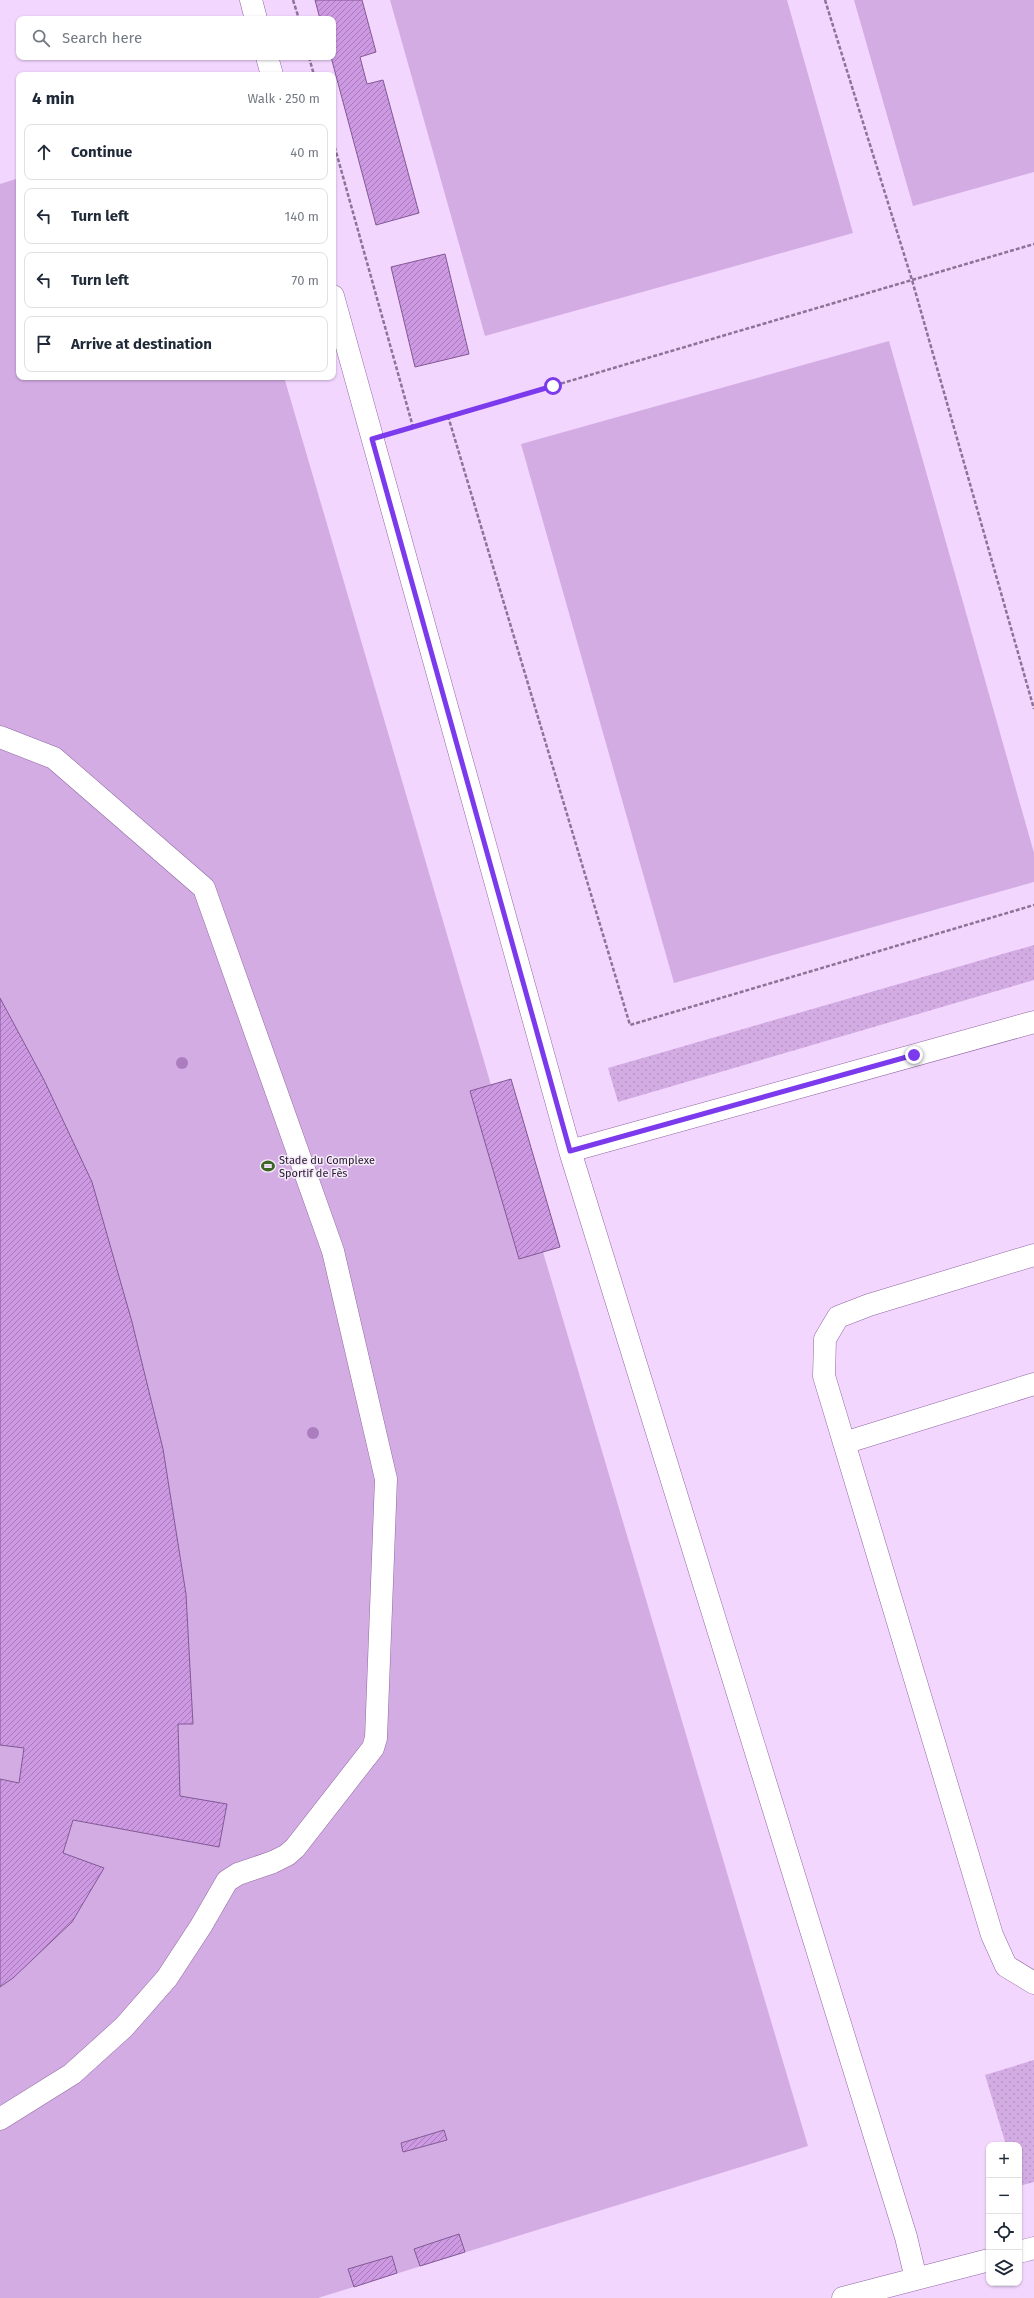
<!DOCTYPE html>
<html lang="en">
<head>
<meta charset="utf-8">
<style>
  body { margin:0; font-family:"Fira Sans",sans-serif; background:#f2f2f3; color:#1f2937 }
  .controls { position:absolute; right:12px; bottom:12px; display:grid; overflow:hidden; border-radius:8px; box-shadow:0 1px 3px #0004 }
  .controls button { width:36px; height:36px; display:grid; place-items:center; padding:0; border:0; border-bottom:1px solid #e0e1e3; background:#fff; color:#1f2937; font:20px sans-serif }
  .stop { position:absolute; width:12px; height:12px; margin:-9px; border:3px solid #7c3aed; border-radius:50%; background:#fff }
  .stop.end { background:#7c3aed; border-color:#fff; box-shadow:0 1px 4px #0008 }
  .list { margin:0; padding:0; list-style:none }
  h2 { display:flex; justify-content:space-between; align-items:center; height:52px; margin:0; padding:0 16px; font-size:17px }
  h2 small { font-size:13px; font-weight:400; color:#747a83 }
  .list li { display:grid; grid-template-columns:26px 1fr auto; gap:12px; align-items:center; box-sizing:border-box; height:56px; margin:0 8px 8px; padding:0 8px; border:1px solid #e0e1e3; border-radius:8px }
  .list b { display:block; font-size:15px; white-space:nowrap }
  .list em { font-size:13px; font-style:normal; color:#747a83 }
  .icon { flex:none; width:22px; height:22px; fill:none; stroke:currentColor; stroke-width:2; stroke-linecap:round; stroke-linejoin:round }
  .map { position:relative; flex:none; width:1034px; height:2298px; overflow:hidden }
  .search { position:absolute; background:#fff; box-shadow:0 1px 3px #0004; left:16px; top:16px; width:320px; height:44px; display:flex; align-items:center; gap:10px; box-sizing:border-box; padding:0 14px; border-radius:8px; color:#747a83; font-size:15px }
  .panel { position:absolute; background:#fff; box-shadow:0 1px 3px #0004; left:16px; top:72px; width:320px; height:308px; border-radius:8px }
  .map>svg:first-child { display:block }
</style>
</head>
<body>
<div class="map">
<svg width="1034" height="2298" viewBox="0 0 1034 2298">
  <defs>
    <pattern id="grass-dots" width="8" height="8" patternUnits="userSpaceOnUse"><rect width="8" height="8" fill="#d3ace4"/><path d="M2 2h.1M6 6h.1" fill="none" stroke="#b593c4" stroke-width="1.8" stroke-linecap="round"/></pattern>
    <pattern id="building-hatch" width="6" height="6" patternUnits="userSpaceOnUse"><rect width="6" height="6" fill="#cc99e2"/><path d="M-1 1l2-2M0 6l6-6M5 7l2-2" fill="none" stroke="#a67cb8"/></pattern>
  </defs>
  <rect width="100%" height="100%" fill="#f2d6fe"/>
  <path fill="url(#grass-dots)" d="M1034 945V980L618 1102 608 1068Z
    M1034 2060V2182L1019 2186V2145H1006L985 2075Z"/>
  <path fill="#d3ace4" d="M390 0H787L853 233 485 336Z
    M854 0H1034V172L913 206Z
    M19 178V377H284L491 1085 511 1079 560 1247 543 1252 808 2146 318 2298H0V184Z
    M889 341 1034 853V882L674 983 521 444Z"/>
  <path fill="url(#building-hatch)" stroke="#835995" d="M315 0H362L376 52 360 57 367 84 383 80 419 213 376 225 331 57H333V19H320Z
    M445 254 469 354 415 367 391 267Z
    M0 998 44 1080 92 1182 132 1322 163 1449 186 1594 193 1724H178L180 1796 227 1804 219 1847 73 1820 63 1853 104 1868 72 1922 13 1978 0 1987V1779L19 1783 24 1748 0 1745Z
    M511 1079 560 1247 519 1259 470 1091Z
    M444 2130 447 2140 403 2152 401 2143Z
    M459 2234 465 2252 420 2266 414 2249Z
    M392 2256 397 2273 354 2287 348 2269Z"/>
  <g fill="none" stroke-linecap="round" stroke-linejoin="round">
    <g stroke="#9166a3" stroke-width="23">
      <path id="minor" d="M251 0 256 19
        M267 57 272 75
        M333 296 570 1151 906 2237 916 2279
        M0 737 54 758 204 888 333 1251 386 1479 376 1738 373 1748 295 1848 287 1855 273 1862 238 1874 227 1881 201 1926 167 1978 124 2027 72 2074 0 2119
        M570 1151 1034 1022
        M1034 1255 869 1305 838 1317 825 1339 824 1376 992 1935 1006 1966 1034 1983
        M844 1443 1034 1384
        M1019 2252 1034 2248
        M843 2298 989 2260"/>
    </g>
    <path stroke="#8b7495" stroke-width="2.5" stroke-dasharray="4 2" stroke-linecap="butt" d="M293 0 299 19
      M825 0 912 280 1034 709
      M309 57 314 75
      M333 141 413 427
      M448 416 630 1025 1034 905
      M400 431 1034 244"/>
    <use href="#minor" stroke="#fff" stroke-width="22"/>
  </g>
  <g fill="#ab7dbe">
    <circle cx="182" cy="1063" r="6"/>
    <circle cx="313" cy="1433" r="6"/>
  </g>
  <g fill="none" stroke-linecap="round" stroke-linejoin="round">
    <path stroke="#7c3aed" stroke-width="5" d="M553 386 372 439 570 1151 914 1055"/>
  </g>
  <defs>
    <g id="stadium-bare" transform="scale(1.08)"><path d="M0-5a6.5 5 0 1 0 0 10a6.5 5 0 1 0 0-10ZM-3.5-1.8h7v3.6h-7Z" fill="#3c6623" stroke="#f4ebf8" stroke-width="2.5" paint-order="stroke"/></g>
  </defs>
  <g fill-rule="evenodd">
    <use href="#stadium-bare" x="268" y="1166"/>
  </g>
  <g text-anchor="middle" stroke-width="3" stroke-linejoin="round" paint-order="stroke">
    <g font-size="11" fill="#291730" stroke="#f4ebf8" text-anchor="start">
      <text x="279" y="1164">Stade du Complexe<tspan x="279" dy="13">Sportif de Fès</tspan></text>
    </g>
  </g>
</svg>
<div class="controls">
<button>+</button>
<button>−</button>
<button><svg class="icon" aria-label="locate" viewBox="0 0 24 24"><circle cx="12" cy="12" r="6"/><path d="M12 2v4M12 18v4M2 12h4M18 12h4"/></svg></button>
<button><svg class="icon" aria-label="layers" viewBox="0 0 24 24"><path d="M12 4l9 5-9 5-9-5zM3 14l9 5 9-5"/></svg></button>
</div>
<div class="stop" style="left:553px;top:386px"></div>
<div class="stop end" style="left:914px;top:1055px"></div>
<div class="search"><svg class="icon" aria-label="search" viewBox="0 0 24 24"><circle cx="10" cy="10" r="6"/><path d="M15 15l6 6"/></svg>Search here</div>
<section class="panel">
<h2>4 min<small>Walk · 250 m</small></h2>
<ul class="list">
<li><svg class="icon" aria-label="ahead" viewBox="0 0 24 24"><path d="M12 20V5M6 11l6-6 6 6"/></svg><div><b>Continue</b></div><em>40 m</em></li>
<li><svg class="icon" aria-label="left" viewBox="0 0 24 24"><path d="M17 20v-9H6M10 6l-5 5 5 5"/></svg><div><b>Turn left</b></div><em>140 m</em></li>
<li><svg class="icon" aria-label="left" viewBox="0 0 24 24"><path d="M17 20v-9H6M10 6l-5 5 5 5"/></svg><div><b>Turn left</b></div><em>70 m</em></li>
<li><svg class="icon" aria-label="arrive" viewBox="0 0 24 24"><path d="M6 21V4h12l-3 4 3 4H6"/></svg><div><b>Arrive at destination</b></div></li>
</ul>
</section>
</div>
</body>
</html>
